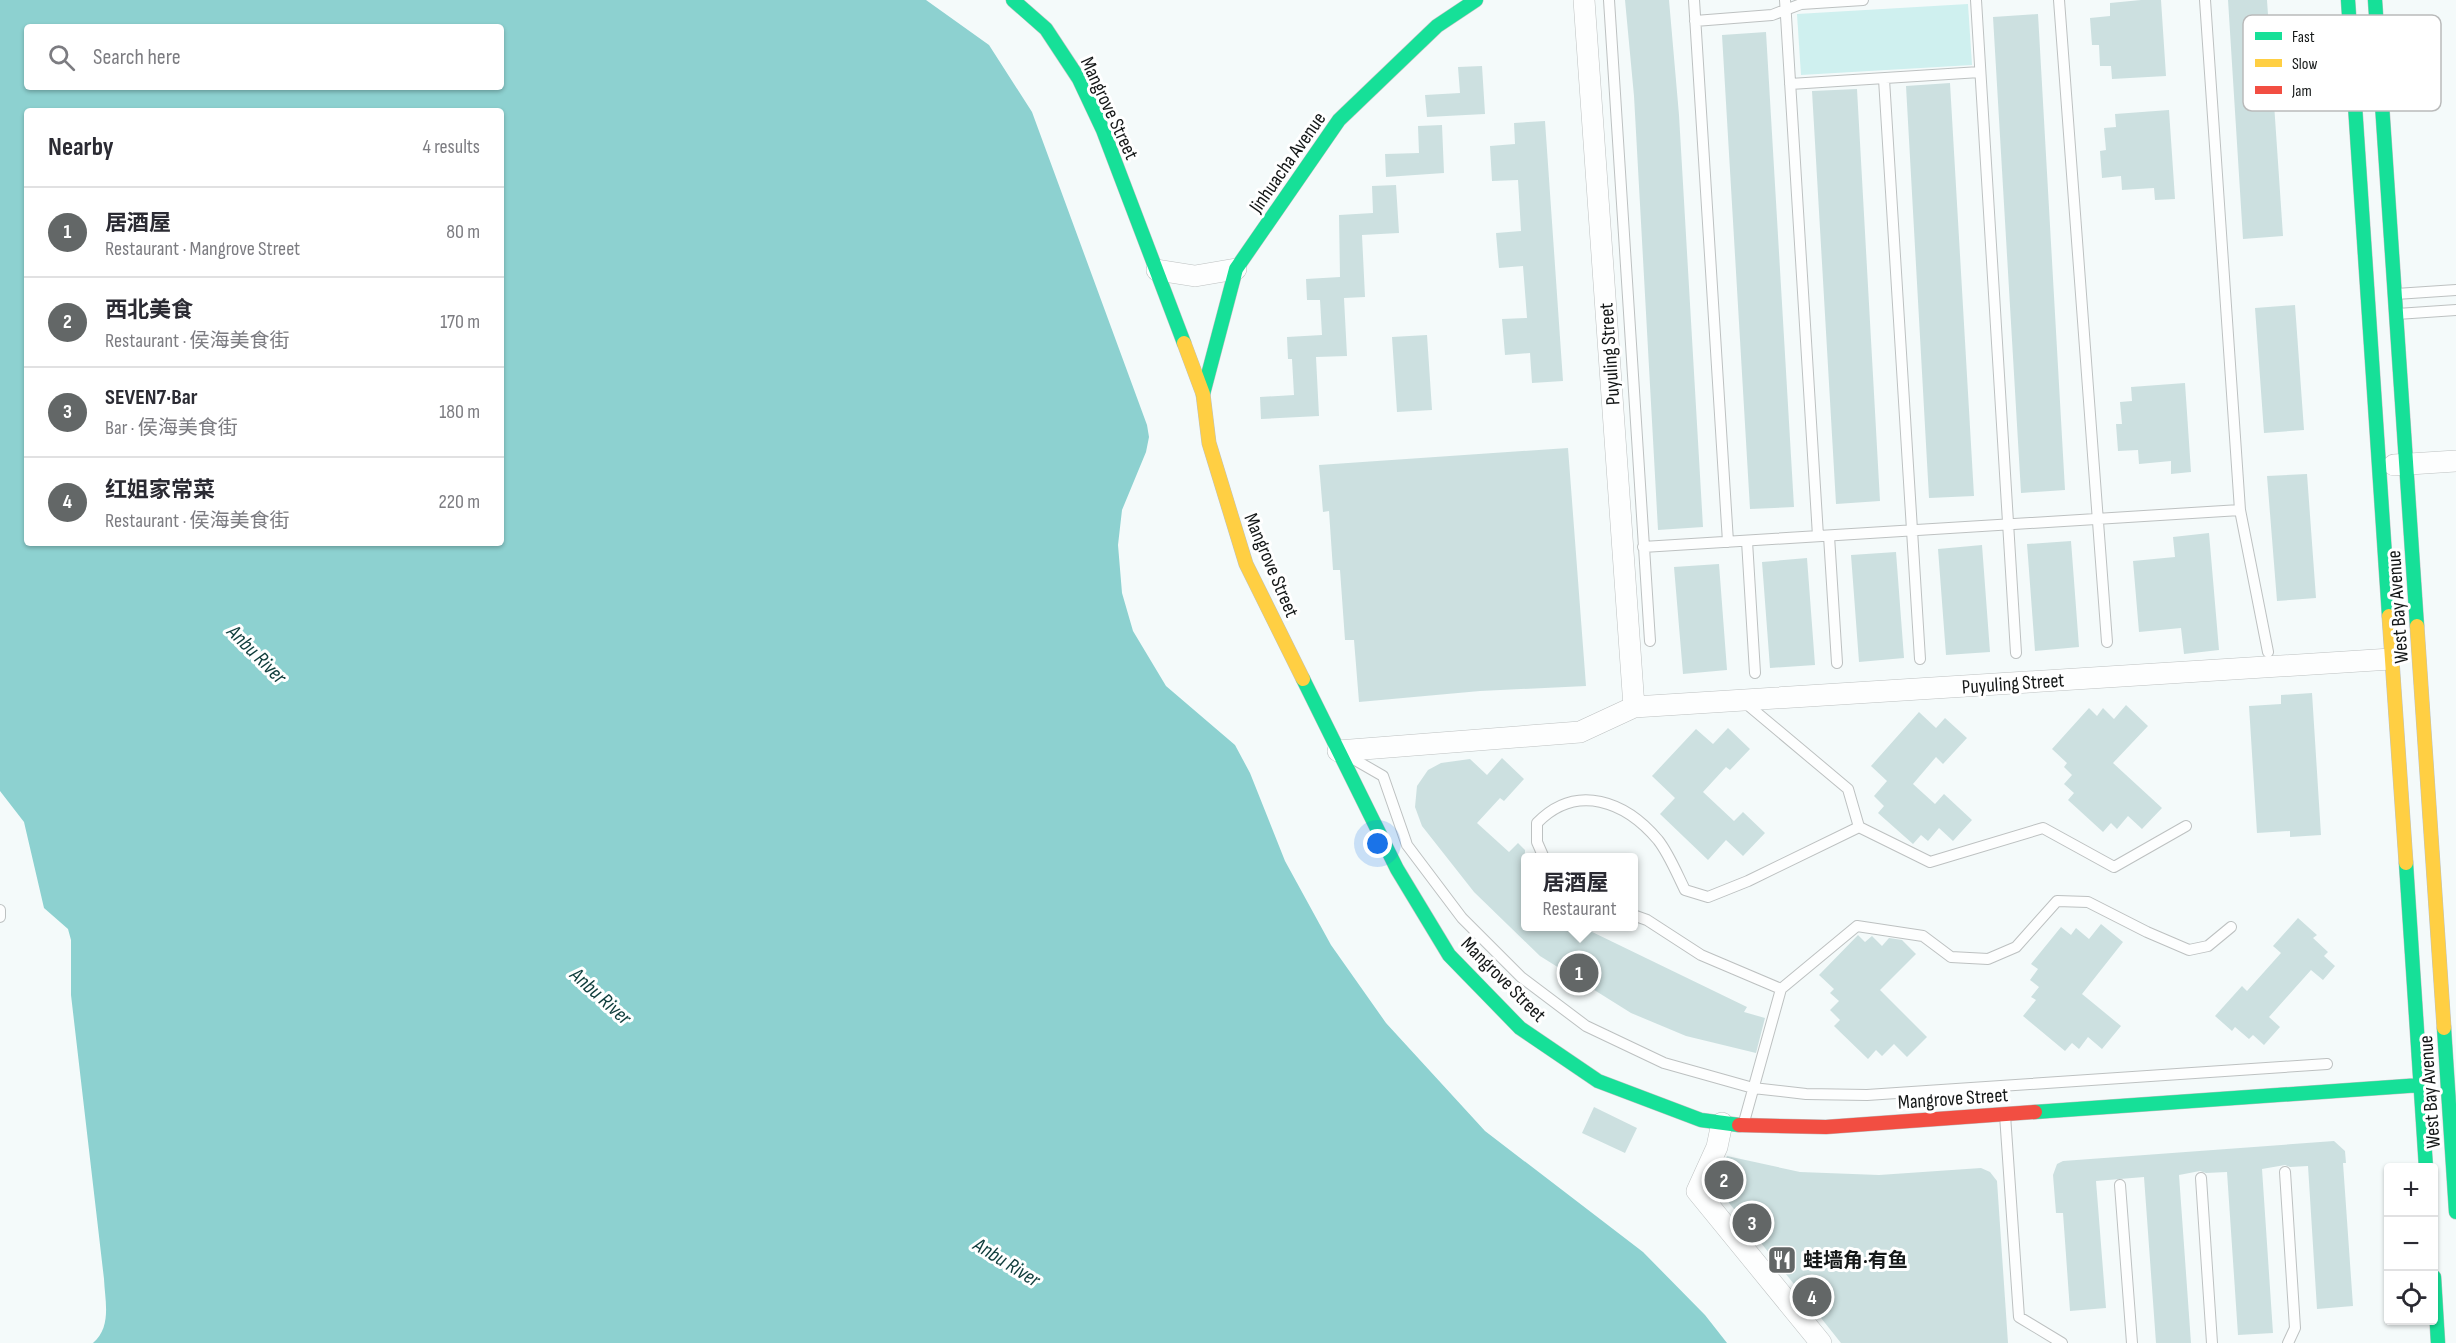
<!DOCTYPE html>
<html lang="en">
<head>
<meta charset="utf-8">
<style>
  body { margin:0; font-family:"Sofia Sans Condensed","Noto Sans SC",sans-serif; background:#f7f7f7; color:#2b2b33 }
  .controls { position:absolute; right:18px; bottom:18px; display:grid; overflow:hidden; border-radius:6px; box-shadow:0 2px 4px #0004 }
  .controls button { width:54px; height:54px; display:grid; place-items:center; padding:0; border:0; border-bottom:2px solid #e1e1e2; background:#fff; color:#2b2b33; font:30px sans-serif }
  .you { position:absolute; left:1378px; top:844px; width:21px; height:21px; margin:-15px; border:4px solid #fff; border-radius:50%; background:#1a73e8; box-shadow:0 0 0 9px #1a73e833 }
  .badge { display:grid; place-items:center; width:39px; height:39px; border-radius:50%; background:#636767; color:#fff; font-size:20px; font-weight:700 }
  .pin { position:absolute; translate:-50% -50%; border:3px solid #fff; box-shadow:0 2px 6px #0006 }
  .popup { position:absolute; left:1521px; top:853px; width:117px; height:78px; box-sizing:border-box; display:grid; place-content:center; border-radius:6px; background:#fff; filter:drop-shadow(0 2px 4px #0005); font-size:20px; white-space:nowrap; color:#7c7c81 }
  .popup b { font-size:22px; color:#2b2b33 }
  .popup::after { content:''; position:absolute; left:50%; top:100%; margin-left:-12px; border:12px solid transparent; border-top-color:#fff }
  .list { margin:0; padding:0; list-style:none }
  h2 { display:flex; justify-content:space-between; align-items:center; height:78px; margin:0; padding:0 24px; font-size:26px }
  h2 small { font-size:20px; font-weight:400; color:#7c7c81 }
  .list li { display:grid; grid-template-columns:39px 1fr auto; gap:18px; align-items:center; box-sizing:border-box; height:90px; padding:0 24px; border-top:2px solid #e1e1e2 }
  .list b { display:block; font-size:22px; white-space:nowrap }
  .list p { margin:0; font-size:20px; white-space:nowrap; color:#7c7c81 }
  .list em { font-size:20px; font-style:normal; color:#7c7c81 }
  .icon { flex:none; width:33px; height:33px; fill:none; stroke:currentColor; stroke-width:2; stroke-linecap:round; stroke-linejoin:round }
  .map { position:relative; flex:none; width:2456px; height:1343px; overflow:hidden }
  .search { position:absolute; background:#fff; box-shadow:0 2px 4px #0004; left:24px; top:24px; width:480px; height:66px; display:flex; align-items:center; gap:15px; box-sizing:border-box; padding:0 21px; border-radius:6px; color:#7c7c81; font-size:22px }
  .panel { position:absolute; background:#fff; box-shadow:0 2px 4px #0004; left:24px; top:108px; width:480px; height:438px; border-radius:6px }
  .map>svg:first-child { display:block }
</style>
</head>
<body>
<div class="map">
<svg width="2456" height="1343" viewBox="0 0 2456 1343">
  <rect width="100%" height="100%" fill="#f4fafa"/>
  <path fill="#cff0ef" d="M1968 4 1972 65 1801 75 1797 14Z"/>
  <path fill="#8dd1d0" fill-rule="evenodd" d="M0 0H926L989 45 1032 112 1147 425 1149 437 1146 452 1122 510 1118 545 1122 593 1133 631 1166 686 1235 745 1250 773 1285 861 1331 945 1386 1023 1485 1131 1643 1252 1705 1315 1727 1343H93C112 1327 105 1301 104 1279L71 995V940L68 929 44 908 24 822 0 791ZM27 27H501V87H27ZM27 111H501V543H27Z"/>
  <path fill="#cce0e0" d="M1625 0H1669L1679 115 1703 527 1658 530 1634 96Z
    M2141 0H2161L2166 76 2112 79 2111 66H2100L2099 45H2092L2090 18 2110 16V3Z
    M2228 0H2267L2283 236 2243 239Z
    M2038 14 2065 490 2021 493 1993 17Z
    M1766 32 1794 507 1750 509 1722 35Z
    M1482 66 1485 114 1427 117 1425 95 1460 93 1458 67Z
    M1950 83 1974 496 1929 498 1906 86Z
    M1857 89 1880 501 1836 504 1812 91Z
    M2169 110 2175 199 2155 200 2154 188 2122 190 2121 176 2102 178 2100 151 2106 150 2104 128 2116 127 2115 114Z
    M1545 121 1563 381 1532 383 1530 353 1505 355 1502 319 1527 318 1523 266 1499 268 1496 233 1521 231 1518 180 1492 181 1490 146 1515 144 1514 123Z
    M1442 125 1444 173 1386 177 1385 154 1419 153 1418 126Z
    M1396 185 1399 233 1362 235 1365 297 1344 298 1347 356 1316 357 1319 416 1261 419 1260 397 1294 395 1292 359H1288L1287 337 1322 335 1320 300H1307L1306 279 1340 277 1339 215 1373 213 1372 186Z
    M2295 305 2304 430 2264 433 2255 308Z
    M1427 335 1432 410 1397 412 1392 337Z
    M2185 383 2191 472 2171 474V461L2139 464 2138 450 2118 451 2116 424H2122L2120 402 2132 401 2131 387Z
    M1568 448 1586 686 1480 691 1359 702 1354 640H1345L1340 570H1333L1329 511 1323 512 1319 465Z
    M2307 474 2316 598 2277 601 2267 476Z
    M2209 533 2219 650 2184 654 2181 628 2139 632 2133 561 2175 557 2173 537Z
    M2071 541 2079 647 2035 651 2027 544Z
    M1982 545 1990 652 1946 655 1938 549Z
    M1896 552 1904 658 1859 662 1851 555Z
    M1807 558 1815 665 1770 668 1762 562Z
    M1719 564 1727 670 1683 674 1674 567Z
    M2312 693 2321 835 2290 837V831L2257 833 2249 706 2281 704V695Z
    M2126 705 2148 726 2113 763 2162 808 2142 829 2128 816 2117 829 2111 823 2103 832 2068 800 2074 793 2064 784 2072 775 2064 767 2067 763 2052 749 2089 708 2097 716 2103 708 2114 719Z
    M1919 712 1936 728 1945 718 1967 738 1943 764 1936 757 1913 784 1935 804 1944 794 1972 820 1953 841 1939 828 1928 841 1921 835 1913 844 1878 813 1884 806 1874 796 1887 781 1871 766Z
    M1728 728 1750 749 1730 770 1726 767 1703 792 1734 821 1743 812 1765 833 1743 856 1726 840 1708 860 1660 814 1675 798 1652 776 1696 729 1713 744Z
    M1502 758 1524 779 1504 801 1500 798 1477 823 1509 852 1518 843 1525 850V927H1568L1579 937 1584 928 1747 1007 1744 1012 1765 1018 1756 1053 1686 1036 1631 1013 1540 956 1474 892 1422 826 1415 807 1417 786 1428 770 1441 763 1470 759 1487 775Z
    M2298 918 2317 935 2313 938 2328 952 2324 956 2335 966 2323 980 2311 970 2269 1017 2280 1027 2264 1045 2253 1035 2249 1039 2235 1027 2232 1031 2215 1016 2242 986 2247 991 2281 953 2273 946Z
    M2101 924 2123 942 2082 994 2121 1026 2102 1049 2088 1037 2079 1049 2072 1043 2065 1051 2023 1016 2036 1000 2031 997 2039 987 2030 980 2038 969 2031 964 2061 927 2071 935 2076 928 2089 939Z
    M1858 935 1865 942 1872 936 1882 946 1889 938 1902 940 1916 954 1880 990 1927 1037 1907 1057 1894 1044 1882 1056 1876 1050 1868 1059 1834 1026 1840 1020 1830 1010 1839 1001 1830 993 1834 989 1819 975Z
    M1594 1107 1637 1128 1625 1153 1582 1133Z
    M2334 1141 2345 1151 2346 1163H2343L2353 1306 2317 1309 2308 1166 2290 1167 2285 1165 2262 1169 2273 1333 2238 1335 2227 1172 2206 1173 2200 1171 2179 1175 2191 1343H2156L2144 1177 2096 1181 2106 1308 2070 1311 2063 1213H2056L2053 1175 2057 1164 2063 1161Z
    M1727 1156 1800 1172 1879 1175 1981 1168 1990 1172 1997 1181 2008 1343H1841L1714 1184Z"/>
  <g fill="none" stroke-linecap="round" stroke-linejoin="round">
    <g stroke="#bdc1c1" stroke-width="12">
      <path id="lane" d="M1609 0 1650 641
        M1694 0 1728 542
        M1785 0 1818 536
        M1976 0 2016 653
        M2059 0 2107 642
        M2205 0 2240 510 2268 652
        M1695 21 1772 15 1801 4 1863 0
        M1884 79 1920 659
        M1790 84 1980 72
        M2396 294 2456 290
        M2397 314 2456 310
        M1829 536 1837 663
        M1747 541 1755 673
        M1643 547 2240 510
        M1743 701 1848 789 1859 827
        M1350 757 1383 776 1407 845 1462 918 1521 977 1586 1026 1664 1063 1753 1088 1806 1094 1867 1095 2327 1064
        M1544 858 1537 842V823C1577 782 1626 802 1658 840 1669 854 1677 874 1685 890L1708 897 1748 881 1859 827 1930 862 2043 828 2114 867 2186 826
        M0 910V917
        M1633 915 1647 920 1701 955 1781 989
        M2005 1115 2019 1317 2062 1343
        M1744 1122 1781 989 1857 926 1923 936 1951 957 1988 959 2016 947 2057 901 2088 902 2147 932 2189 950 2208 946 2231 927
        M2285 1172 2295 1328 2288 1343
        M2201 1178 2212 1343
        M2120 1185 2132 1343"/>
    </g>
    <g stroke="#bdc1c1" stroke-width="22">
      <path id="street" d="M1584 0 1634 707
        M1157 270 1195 276 1236 269
        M2394 465 2456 461
        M1338 751 1580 732 1634 707 2391 659
        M1722 1123 1717 1147 1697 1191 1821 1343"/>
    </g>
    <g stroke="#bdc1c1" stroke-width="15">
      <path id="fast" d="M1013 0 1046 29 1079 79 1103 130 1184 343
        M2348 0 2389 616
        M2375 0 2417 626
        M1203 394 1236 269 1339 120 1437 26 1476 0
        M1303 679 1397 869 1449 955 1520 1028 1598 1081 1701 1120 1739 1125
        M2406 863 2426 1168
        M2444 1028 2456 1212
        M2035 1112 2421 1085
        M2434 1277 2438 1343"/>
    </g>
    <g stroke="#bdc1c1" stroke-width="15">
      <path id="slow" d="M1184 343 1203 394 1209 443 1246 564 1303 679
        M2389 616 2406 863
        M2417 626 2444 1028"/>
    </g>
    <g stroke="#bdc1c1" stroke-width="15">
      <path id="jam" d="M1739 1125 1826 1127 2035 1112"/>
    </g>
    <use href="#lane" stroke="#fdfefe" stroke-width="10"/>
    <use href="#street" stroke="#fdfefe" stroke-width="21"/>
    <use href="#fast" stroke="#16e098" stroke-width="14"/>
    <use href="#slow" stroke="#ffcf43" stroke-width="14"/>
    <use href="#jam" stroke="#f24e42" stroke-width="14"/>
  </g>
  <defs>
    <g id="restaurant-square" transform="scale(1.5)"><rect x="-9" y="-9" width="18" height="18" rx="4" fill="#636767" stroke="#fff"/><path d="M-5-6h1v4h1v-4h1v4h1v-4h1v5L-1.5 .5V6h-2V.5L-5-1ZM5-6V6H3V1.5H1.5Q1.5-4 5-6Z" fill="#fff"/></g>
  </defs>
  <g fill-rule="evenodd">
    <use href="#restaurant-square" x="1782" y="1260"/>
  </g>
  <g text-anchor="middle" stroke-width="6" stroke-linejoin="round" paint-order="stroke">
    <g font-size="20" fill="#151818" stroke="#fff">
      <text transform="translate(1110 108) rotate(65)" y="7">Mangrove Street</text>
      <text transform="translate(1287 162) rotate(-55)" y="7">Jinhuacha Avenue</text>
      <text transform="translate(1609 354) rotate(-94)" y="7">Puyuling Street</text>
      <text transform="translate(1272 565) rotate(67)" y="7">Mangrove Street</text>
      <text transform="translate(2397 607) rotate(-94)" y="7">West Bay Avenue</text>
      <text transform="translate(2013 683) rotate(-4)" y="7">Puyuling Street</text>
      <text transform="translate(1504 979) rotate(45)" y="7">Mangrove Street</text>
      <text transform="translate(2429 1092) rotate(-94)" y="7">West Bay Avenue</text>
      <text transform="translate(1953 1098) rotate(-4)" y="7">Mangrove Street</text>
    </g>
    <g font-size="20" font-weight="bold" fill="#151818" stroke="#fff" text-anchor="start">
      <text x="1803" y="1267">蛙墙角·有鱼</text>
    </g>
    <g font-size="21" font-style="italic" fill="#0e3c3b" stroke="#fff">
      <text transform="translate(257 654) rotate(45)" y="7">Anbu River</text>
      <text transform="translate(601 996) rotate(42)" y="7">Anbu River</text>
      <text transform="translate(1007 1262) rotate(32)" y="7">Anbu River</text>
    </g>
  </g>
  <rect x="2243" y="15" width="198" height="96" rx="9" fill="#fff" stroke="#b9baba" stroke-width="1.5"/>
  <rect x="2255" y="32" width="27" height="8" fill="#16e098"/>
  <rect x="2255" y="59" width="27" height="8" fill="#ffcf43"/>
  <rect x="2255" y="86" width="27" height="8" fill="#f24e42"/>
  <g font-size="16" fill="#151818">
    <text x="2292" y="42">Fast</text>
    <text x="2292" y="69">Slow</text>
    <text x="2292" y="96">Jam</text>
  </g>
</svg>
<div class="controls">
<button>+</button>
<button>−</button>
<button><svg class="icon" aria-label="locate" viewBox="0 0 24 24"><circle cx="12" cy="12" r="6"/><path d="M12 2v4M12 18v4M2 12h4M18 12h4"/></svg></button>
</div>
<div class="you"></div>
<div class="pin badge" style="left:1579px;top:973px">1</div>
<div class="popup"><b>居酒屋</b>Restaurant</div>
<div class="pin badge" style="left:1724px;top:1180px">2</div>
<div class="pin badge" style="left:1752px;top:1223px">3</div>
<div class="pin badge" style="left:1812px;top:1297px">4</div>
<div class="search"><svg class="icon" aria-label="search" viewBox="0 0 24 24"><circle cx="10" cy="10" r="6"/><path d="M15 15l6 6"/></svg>Search here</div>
<section class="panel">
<h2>Nearby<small>4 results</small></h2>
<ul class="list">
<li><span class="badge">1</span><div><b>居酒屋</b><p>Restaurant · Mangrove Street</p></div><em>80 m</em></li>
<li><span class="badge">2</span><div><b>西北美食</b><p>Restaurant · 侯海美食街</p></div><em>170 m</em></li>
<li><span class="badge">3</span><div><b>SEVEN7·Bar</b><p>Bar · 侯海美食街</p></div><em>180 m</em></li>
<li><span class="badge">4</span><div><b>红姐家常菜</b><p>Restaurant · 侯海美食街</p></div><em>220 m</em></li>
</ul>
</section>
</div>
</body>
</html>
